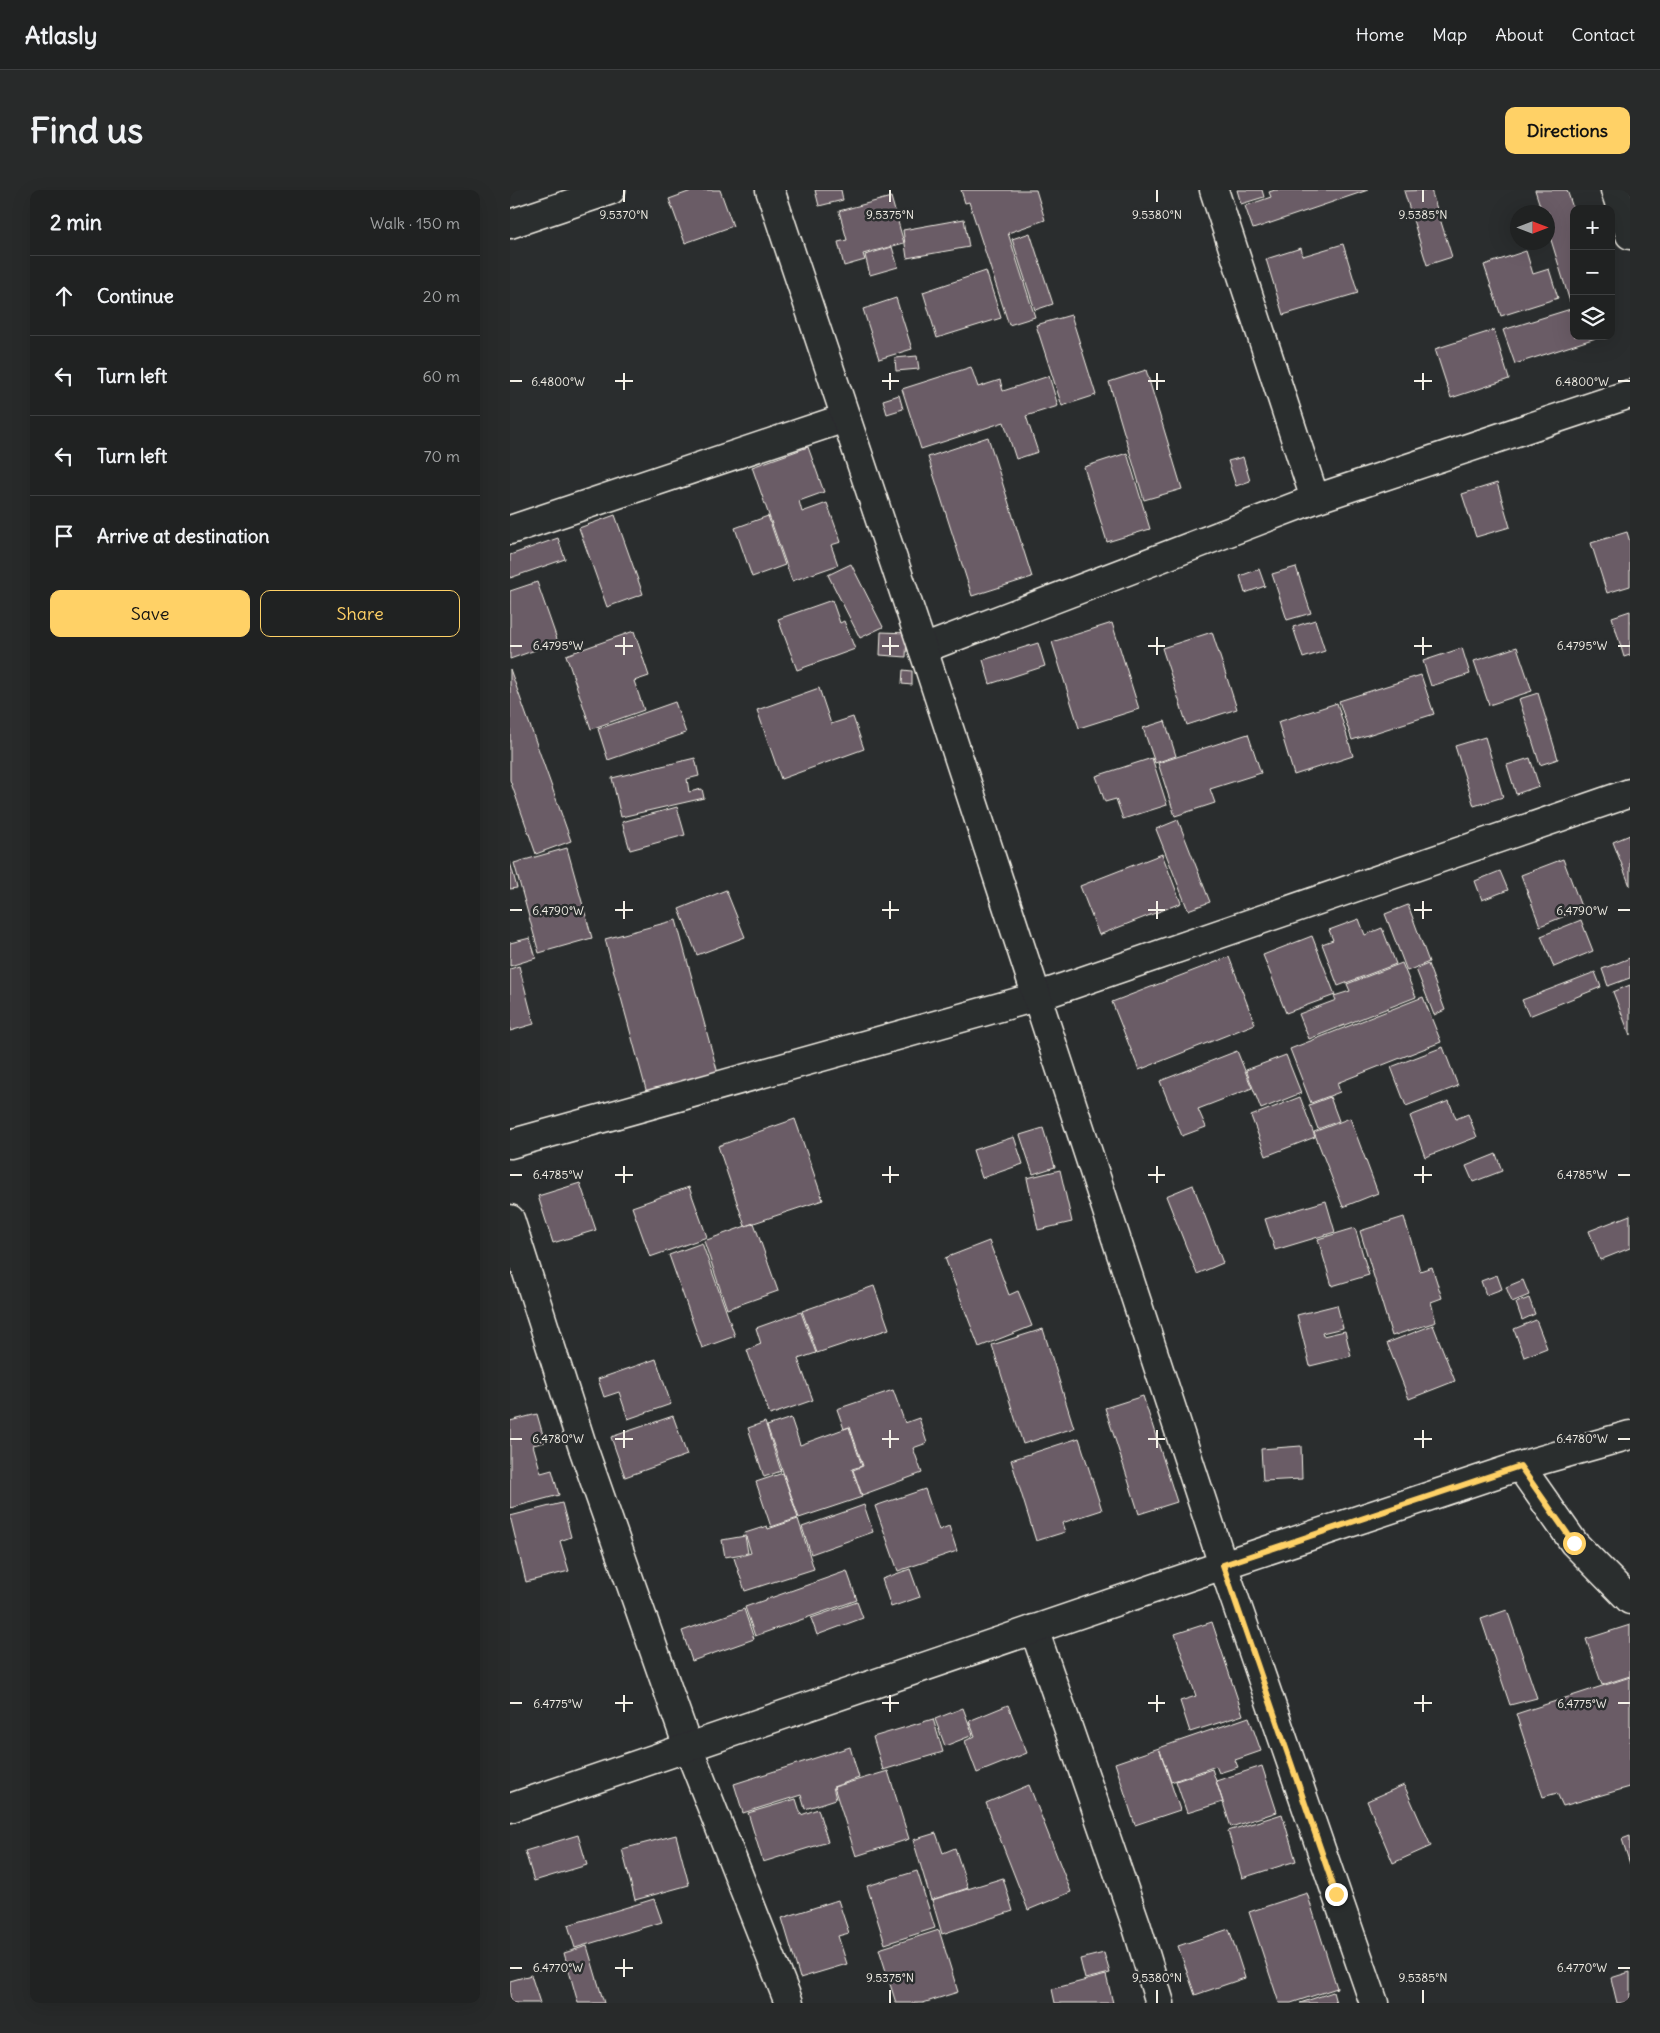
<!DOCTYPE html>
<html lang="en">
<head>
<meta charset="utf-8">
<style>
  body { margin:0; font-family:Delius,sans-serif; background:#282a2a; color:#f1f3f6 }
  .controls { position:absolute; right:15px; top:15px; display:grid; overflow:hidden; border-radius:10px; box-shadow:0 5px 20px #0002 }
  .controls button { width:45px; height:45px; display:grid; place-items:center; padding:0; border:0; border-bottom:1px solid #3d3f40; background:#202222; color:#f1f3f6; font:25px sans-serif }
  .compass { position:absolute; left:1000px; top:15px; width:45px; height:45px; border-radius:50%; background:#202222; box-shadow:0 5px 20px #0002; rotate:90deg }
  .stop { position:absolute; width:15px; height:15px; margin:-11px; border:4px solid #ffd166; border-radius:50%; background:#fff }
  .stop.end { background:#ffd166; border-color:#fff; box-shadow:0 1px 5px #0008 }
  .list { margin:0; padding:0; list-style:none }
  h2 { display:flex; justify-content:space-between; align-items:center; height:65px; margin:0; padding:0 20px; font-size:21px }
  h2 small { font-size:16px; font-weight:400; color:#a2a4a5 }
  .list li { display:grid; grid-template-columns:32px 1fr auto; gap:15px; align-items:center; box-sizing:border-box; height:80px; padding:0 20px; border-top:1px solid #3d3f40 }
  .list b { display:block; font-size:19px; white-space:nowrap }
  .list em { font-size:16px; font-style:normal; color:#a2a4a5 }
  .actions { display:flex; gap:10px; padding:15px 20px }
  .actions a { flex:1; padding:11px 0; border:1px solid #ffd166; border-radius:10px; text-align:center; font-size:18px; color:#ffd166 }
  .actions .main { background:#ffd166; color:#111 }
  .icon { flex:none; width:28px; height:28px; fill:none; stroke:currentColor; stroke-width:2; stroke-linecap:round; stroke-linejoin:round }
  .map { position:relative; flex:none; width:1120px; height:1813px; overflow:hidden; border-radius:10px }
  header { display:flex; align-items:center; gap:30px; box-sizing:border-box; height:70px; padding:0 25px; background:#202222; border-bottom:1px solid #3d3f40 }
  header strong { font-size:24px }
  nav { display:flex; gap:28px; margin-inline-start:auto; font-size:18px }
  .intro { display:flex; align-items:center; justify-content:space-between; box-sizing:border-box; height:120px; padding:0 30px }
  h1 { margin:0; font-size:35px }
  .button { padding:12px 22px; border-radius:10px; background:#ffd166; color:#111; font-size:18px; font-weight:700 }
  main { display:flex; gap:30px; padding:0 30px }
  aside { flex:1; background:#202222; border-radius:10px; box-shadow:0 5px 20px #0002 }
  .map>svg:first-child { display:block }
</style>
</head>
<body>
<header>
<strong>Atlasly</strong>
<nav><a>Home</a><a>Map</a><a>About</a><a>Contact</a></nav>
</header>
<div class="intro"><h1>Find us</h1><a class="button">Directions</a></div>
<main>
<aside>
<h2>2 min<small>Walk · 150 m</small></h2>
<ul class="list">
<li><svg class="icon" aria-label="ahead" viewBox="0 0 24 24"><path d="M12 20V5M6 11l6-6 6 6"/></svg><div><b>Continue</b></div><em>20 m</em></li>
<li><svg class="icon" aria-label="left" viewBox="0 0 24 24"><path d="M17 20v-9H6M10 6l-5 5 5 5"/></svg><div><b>Turn left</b></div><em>60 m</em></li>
<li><svg class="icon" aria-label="left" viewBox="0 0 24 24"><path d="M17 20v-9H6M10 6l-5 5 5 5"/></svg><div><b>Turn left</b></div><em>70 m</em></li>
<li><svg class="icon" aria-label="arrive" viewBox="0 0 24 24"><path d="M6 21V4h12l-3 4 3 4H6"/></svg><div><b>Arrive at destination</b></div></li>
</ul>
<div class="actions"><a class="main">Save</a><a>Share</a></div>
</aside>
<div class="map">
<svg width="1120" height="1813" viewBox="0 0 1120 1813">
  <rect width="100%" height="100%" fill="#2a2d2e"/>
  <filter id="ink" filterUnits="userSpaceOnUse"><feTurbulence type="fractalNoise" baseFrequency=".02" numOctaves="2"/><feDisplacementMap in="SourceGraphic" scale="10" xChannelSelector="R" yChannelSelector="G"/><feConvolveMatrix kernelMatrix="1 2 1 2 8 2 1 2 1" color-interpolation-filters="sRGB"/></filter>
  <g filter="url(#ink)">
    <path fill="#6b5b66" stroke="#f4f1e8" d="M184 0H210L223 36 175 53 159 9Z
      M305 0H331L333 10 309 16Z
      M451 0H526L535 30 498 43 525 127 499 135 459 12 455 13Z
      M727 0H752L754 7 731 14Z
      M765 0H858L743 39 735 16 761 7 759 2Z
      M921 0 942 67 917 75 894 1Z
      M1025 0H1057L1064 21V110L1060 112 1038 40V22H1032Z
      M381 7 394 53 353 64 355 70 334 76 328 52 337 50 329 21Z
      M454 29 459 57 397 68 393 40Z
      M520 43 543 114 525 120 502 49Z
      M833 54 848 103 773 125 756 69 791 58 793 66Z
      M382 57 388 77 360 85 355 65Z
      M1016 61 1023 84 1039 79 1048 108 991 126 974 75Z
      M476 81 491 128 427 148 413 102Z
      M386 108 402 159 369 169 353 119Z
      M1064 118V146H1092L1005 174 993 140Z
      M561 125 586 205 552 216 526 135Z
      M984 140 999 189 941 208 925 159Z
      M407 166 409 179 386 181 385 168Z
      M461 177 468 197 490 190 493 201 539 186 548 216 516 226 528 262 506 269 494 232 411 259 392 199Z
      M636 180 672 299 634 310 599 192Z
      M389 205 393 219 377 224 373 210Z
      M478 247 522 387 462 406 418 267Z
      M298 257 314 302 289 311 292 322 317 313 331 352 321 355 328 375 282 391 242 277Z
      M617 263 640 339 597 352 574 277Z
      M733 267 740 291 726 296 718 271Z
      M987 293 1000 337 966 347 952 304Z
      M105 325 133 404 97 417 69 338Z
      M258 326 275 375 242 387 225 338Z
      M1117 342 1120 352V396L1097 403 1081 353Z
      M48 348 55 369 0 388V365Z
      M341 374 373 437 350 448 318 385Z
      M786 377 801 423 777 430 762 384Z
      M749 379 755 396 735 403 730 386Z
      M27 392 48 452 0 469V401Z
      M322 410 330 433 334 431 345 459 287 480 268 429Z
      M1120 421V465L1114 467 1102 427Z
      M805 430 815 461 793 468 783 437Z
      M602 433 629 519 569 538 542 452Z
      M124 441 139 486 124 491 134 520 81 539 56 465Z
      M371 442 397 443 396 467 370 465Z
      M702 442 727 519 677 535 652 458Z
      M528 453 535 476 480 494 473 470Z
      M1007 457 1022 501 979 515 964 471Z
      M952 458 960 484 921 496 913 471Z
      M0 479 61 651 26 664 0 590Z
      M393 480 402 481V495L392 494Z
      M911 485 924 524 842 550 829 511Z
      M309 498 321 534 343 527 354 559 271 589 247 520Z
      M1028 503 1048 569 1030 575 1009 509Z
      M165 512 176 543 98 570 88 539Z
      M827 513 843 566 784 585 768 532Z
      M655 531 666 566 645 573 633 538Z
      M738 544 751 583 700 599 705 613 665 626 648 573Z
      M975 547 993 607 964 616 945 556Z
      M185 568 189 586 177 589 179 602 192 599 194 608 111 627 102 588Z
      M642 568 657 615 613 629 606 609 595 612 586 586Z
      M1020 568 1029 596 1006 604 997 575Z
      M167 617 175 645 120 660 112 632Z
      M668 630 700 712 678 720 646 639Z
      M1120 645V696L1103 652Z
      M57 658 82 748 29 763 4 673Z
      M652 664 671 713 589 745 570 696Z
      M1053 669 1072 719 1030 736 1011 685Z
      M0 672 7 698 0 699Z
      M990 681 998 700 972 710 965 691Z
      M216 700 235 747 187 765 169 719Z
      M898 715 919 772 897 781 875 724Z
      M849 729 855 745 872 738 886 774 828 796 812 754 823 750 819 740Z
      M166 730 209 887 138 907 95 749Z
      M1071 730 1083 761 1044 777 1031 746Z
      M802 746 825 805 776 823 753 765Z
      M20 748 26 768 0 776V753Z
      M719 767 745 834 629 880 602 812Z
      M1120 768V788L1098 796 1092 779Z
      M892 773 906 807 799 849 789 824 826 810 824 806 840 801 837 794Z
      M918 774 935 820 924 825 906 779Z
      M9 776 24 834 0 841V779Z
      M1085 782 1091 797 1019 826 1012 810Z
      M1120 795V845L1103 802Z
      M913 807 931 852 827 893 830 902 801 913 780 859Z
      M933 857 948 896 896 916 881 877Z
      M727 861 742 898 688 919 696 937 672 946 650 891Z
      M776 865 791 903 751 919 736 880Z
      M790 907 805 947 756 966 741 926Z
      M820 907 829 931 808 939 799 915Z
      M939 911 946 929 958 924 967 947 915 967 900 926Z
      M840 928 868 1003 833 1017 804 942Z
      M285 929 313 1010 235 1036 208 956Z
      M533 938 545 977 523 984 510 945Z
      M504 947 513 974 472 988 463 960Z
      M986 964 992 981 963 992 956 976Z
      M550 980 562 1032 528 1040 517 988Z
      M70 993 86 1040 43 1053 28 1006Z
      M683 995 713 1073 687 1084 656 1006Z
      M179 997 197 1047 140 1067 122 1017Z
      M816 1011 825 1042 765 1060 755 1029Z
      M1120 1025V1058L1090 1070 1079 1041Z
      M894 1027 910 1081 922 1077 932 1108 921 1112 926 1132 882 1146 850 1041Z
      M244 1033 268 1101 217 1119 194 1051Z
      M845 1038 859 1085 822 1096 808 1049Z
      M479 1051 499 1105 508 1101 522 1136 469 1157 435 1068Z
      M192 1053 225 1146 192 1158 159 1065Z
      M987 1085 992 1099 976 1105 971 1091Z
      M1013 1090 1019 1105 1002 1112 996 1097Z
      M364 1096 379 1139 307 1163 292 1121Z
      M1019 1108 1025 1124 1012 1130 1006 1113Z
      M827 1115 833 1138 812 1143 813 1146 835 1141 841 1166 800 1176 787 1125Z
      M291 1122 306 1163 288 1169 303 1210 260 1225 237 1160 251 1154 246 1138Z
      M1026 1130 1037 1158 1014 1167 1004 1139Z
      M923 1135 945 1191 899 1209 877 1153Z
      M533 1139 564 1238 513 1254 482 1155Z
      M146 1169 161 1214 118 1229 109 1202 94 1207 88 1189Z
      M383 1200 395 1233 409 1228 417 1253 403 1258 412 1283 352 1305 343 1280 353 1276 340 1237 334 1239 327 1219Z
      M633 1206 667 1312 629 1324 595 1218Z
      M27 1224 35 1252 23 1255 31 1283 42 1280 49 1305 0 1318V1231Z
      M163 1226 177 1265 115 1287 101 1247Z
      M281 1228 290 1255 339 1237 352 1276 342 1279 352 1307 289 1328 257 1236Z
      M255 1232 271 1281 254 1287 238 1238Z
      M569 1248 592 1320 552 1333 555 1342 526 1351 501 1270Z
      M791 1256 792 1289 753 1291 751 1259Z
      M273 1283 288 1328 261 1337 246 1292Z
      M415 1299 429 1340 439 1336 447 1361 388 1381 365 1316Z
      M52 1313 61 1347 50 1351 59 1381 16 1392 0 1326Z
      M354 1315 363 1342 301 1364 292 1337Z
      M288 1329 304 1379 235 1401 224 1368 241 1363 235 1343 257 1336 258 1339Z
      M235 1346 238 1363 215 1367 212 1350Z
      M400 1379 410 1407 381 1417 372 1389Z
      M337 1381 347 1410 245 1446 235 1417Z
      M347 1412 353 1428 307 1445 301 1428Z
      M234 1419 244 1449 182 1471 172 1441Z
      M997 1420 1027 1508 1000 1515 971 1429Z
      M702 1432 733 1525 680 1542 670 1511 686 1506 665 1444Z
      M1120 1435V1486L1092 1495 1076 1449Z
      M1120 1487V1597L1053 1616 1047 1603 1033 1607 1006 1524Z
      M498 1515 517 1563 467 1583 455 1551 465 1546 459 1531Z
      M453 1518 463 1545 435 1556 425 1529Z
      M739 1527 751 1561 725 1570 728 1577 709 1583 706 1576 661 1592 649 1558Z
      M423 1529 433 1562 373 1580 363 1547Z
      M340 1557 349 1588 323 1597 326 1609 295 1619 291 1605 233 1623 224 1594Z
      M649 1558 670 1620 625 1635 605 1573Z
      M752 1576 767 1622 721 1637 706 1591Z
      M702 1579 713 1612 677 1623 666 1591Z
      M378 1581 399 1649 346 1666 324 1597Z
      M519 1595 561 1702 518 1720 476 1613Z
      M894 1595 921 1656 883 1673 857 1611Z
      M286 1609 291 1625 308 1619 318 1652 253 1672 238 1623Z
      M772 1624 786 1671 732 1688 718 1641Z
      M426 1643 433 1663 445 1658 458 1698 421 1710 403 1650Z
      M68 1645 77 1675 24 1691 15 1661Z
      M166 1645 179 1695 125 1710 112 1659Z
      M1120 1646V1674L1112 1649Z
      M407 1681 425 1738 375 1754 357 1696Z
      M493 1688 503 1721 432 1744 422 1710Z
      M797 1703 827 1798 781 1813H769L739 1722Z
      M144 1709 152 1732 65 1758 58 1735Z
      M328 1710 339 1743 328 1746 337 1774 290 1788 272 1728Z
      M719 1739 735 1788 685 1805 668 1756Z
      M429 1740 448 1802 413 1813H386L369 1759Z
      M77 1756 94 1813H68L54 1763Z
      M594 1763 600 1783 575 1789 570 1769Z
      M1120 1782V1813H1107L1101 1788Z
      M21 1785 30 1813H0V1791Z
      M596 1785 603 1813H545L542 1799Z
      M823 1802 826 1813H790Z"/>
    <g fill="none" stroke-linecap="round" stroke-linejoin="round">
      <g stroke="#f4f1e8" stroke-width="31">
        <path id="street" d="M704 0 805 309
          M1105 0 1120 45
          M0 34 101 0
          M0 340 335 228
          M413 459 805 309 1120 204
          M0 954 526 807 1120 603
          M0 1029 72 1255 178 1557 279 1813
          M1010 1276 1064 1353 1120 1410
          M524 1439 626 1734 650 1813
          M864 1813 713 1375 1010 1276 1120 1245"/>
      </g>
      <g stroke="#f4f1e8" stroke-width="31">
        <path id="secondary" d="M0 1618 713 1375 413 459 260 0"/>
      </g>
      <use href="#street" stroke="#2a2d2e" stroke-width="28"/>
      <use href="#secondary" stroke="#2a2d2e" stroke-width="28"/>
    </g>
  </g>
  <g fill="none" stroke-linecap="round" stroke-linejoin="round" filter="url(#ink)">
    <path stroke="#ffd166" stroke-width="6" d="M826 1704 713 1375 1010 1276 1064 1353"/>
  </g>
  <path fill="none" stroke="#f4f1e8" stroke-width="2" d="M114 0V12M380 0V12M647 0V12M913 0V12M114 183V200M380 183V200M647 183V200M913 183V200M0 191H12M105 191H123M372 191H389M638 191H655M904 191H922M1108 191H1120M114 447V465M380 447V465M647 447V465M913 447V465M0 456H12M105 456H123M372 456H389M638 456H655M904 456H922M1108 456H1120M114 711V729M380 711V729M647 711V729M913 711V729M0 720H12M105 720H123M372 720H389M638 720H655M904 720H922M1108 720H1120M114 976V993M380 976V993M647 976V993M913 976V993M0 985H12M105 985H123M372 985H389M638 985H655M904 985H922M1108 985H1120M114 1240V1258M380 1240V1258M647 1240V1258M913 1240V1258M0 1249H12M105 1249H123M372 1249H389M638 1249H655M904 1249H922M1108 1249H1120M114 1505V1522M380 1505V1522M647 1505V1522M913 1505V1522M0 1513H12M105 1513H123M372 1513H389M638 1513H655M904 1513H922M1108 1513H1120M114 1769V1787M0 1778H12M105 1778H123M1108 1778H1120M380 1800V1813M647 1800V1813M913 1800V1813"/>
  <g font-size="12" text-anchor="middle" fill="#f4f1e8" stroke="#2a2d2e" stroke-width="5" stroke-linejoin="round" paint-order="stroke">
    <text x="114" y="29">9.5370°N</text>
    <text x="380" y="29">9.5375°N</text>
    <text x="647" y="29">9.5380°N</text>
    <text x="913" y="29">9.5385°N</text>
    <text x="1072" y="196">6.4800°W</text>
    <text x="48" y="196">6.4800°W</text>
    <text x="48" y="460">6.4795°W</text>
    <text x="1072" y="460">6.4795°W</text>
    <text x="1072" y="725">6.4790°W</text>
    <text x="48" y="725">6.4790°W</text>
    <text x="1072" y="989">6.4785°W</text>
    <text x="48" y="989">6.4785°W</text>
    <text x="48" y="1253">6.4780°W</text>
    <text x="1072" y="1253">6.4780°W</text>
    <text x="1072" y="1518">6.4775°W</text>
    <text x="48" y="1518">6.4775°W</text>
    <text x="1072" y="1782">6.4770°W</text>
    <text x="48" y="1782">6.4770°W</text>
    <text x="380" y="1792">9.5375°N</text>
    <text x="647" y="1792">9.5380°N</text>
    <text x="913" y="1792">9.5385°N</text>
  </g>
</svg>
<div class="controls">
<button>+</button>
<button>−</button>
<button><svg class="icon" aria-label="layers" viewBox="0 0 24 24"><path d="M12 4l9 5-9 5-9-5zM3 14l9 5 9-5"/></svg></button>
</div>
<svg class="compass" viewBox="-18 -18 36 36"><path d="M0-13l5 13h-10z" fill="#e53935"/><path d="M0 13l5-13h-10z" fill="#a2a4a5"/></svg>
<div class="stop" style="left:1064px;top:1353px"></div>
<div class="stop end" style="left:826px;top:1704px"></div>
</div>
</main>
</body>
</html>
